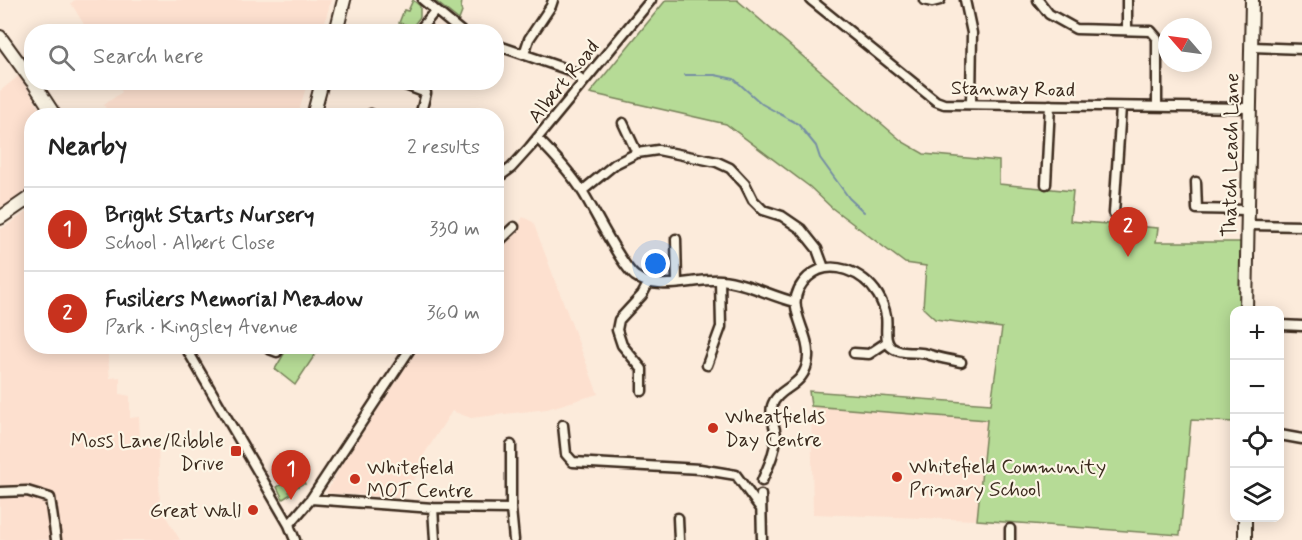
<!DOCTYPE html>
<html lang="en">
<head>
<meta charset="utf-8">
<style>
  body { margin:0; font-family:Mynerve,sans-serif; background:#f2f2f2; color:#222 }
  .controls { position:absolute; right:18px; bottom:18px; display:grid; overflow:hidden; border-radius:12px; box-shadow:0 3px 15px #0003 }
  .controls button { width:54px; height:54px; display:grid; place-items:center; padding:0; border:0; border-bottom:2px solid #e0e0e0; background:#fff; color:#222; font:30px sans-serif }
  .compass { position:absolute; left:1158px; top:18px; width:54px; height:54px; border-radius:50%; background:#fff; box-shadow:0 3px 15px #0003; rotate:298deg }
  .you { position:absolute; left:656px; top:264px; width:21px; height:21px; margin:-15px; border:4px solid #fff; border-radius:50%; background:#1a73e8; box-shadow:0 0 0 9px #1a73e833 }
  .badge { display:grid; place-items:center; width:39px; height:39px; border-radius:50%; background:#c8321e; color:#fff; font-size:20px; font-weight:700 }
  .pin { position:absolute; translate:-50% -50px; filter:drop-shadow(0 2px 3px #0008) }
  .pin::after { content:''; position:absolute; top:32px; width:21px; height:18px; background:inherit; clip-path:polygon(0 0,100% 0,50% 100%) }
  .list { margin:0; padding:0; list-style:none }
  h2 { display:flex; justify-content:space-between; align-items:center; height:78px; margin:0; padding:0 24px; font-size:26px }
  h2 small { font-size:20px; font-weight:400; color:#767676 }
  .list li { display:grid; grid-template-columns:39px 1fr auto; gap:18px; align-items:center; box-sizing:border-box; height:84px; padding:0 24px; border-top:2px solid #e0e0e0 }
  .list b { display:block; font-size:22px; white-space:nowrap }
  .list p { margin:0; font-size:20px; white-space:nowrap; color:#767676 }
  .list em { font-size:20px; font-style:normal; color:#767676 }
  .icon { flex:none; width:33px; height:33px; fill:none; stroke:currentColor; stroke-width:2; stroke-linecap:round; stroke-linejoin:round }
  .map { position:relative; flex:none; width:1302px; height:540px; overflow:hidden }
  .search { position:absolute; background:#fff; box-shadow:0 3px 15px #0003; left:24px; top:24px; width:480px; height:66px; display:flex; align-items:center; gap:15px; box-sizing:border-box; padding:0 21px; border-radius:24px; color:#767676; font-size:22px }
  .panel { position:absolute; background:#fff; box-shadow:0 3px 15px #0003; left:24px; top:108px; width:480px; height:246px; border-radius:24px }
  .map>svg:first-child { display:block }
</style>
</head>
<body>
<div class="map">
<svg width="1302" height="540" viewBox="0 0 1302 540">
  <rect width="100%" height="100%" fill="#fcebdb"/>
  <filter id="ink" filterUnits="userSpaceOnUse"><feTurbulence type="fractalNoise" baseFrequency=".0167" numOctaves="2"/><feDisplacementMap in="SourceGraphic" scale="12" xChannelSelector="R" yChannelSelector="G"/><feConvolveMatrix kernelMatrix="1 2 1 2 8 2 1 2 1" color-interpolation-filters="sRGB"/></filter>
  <g filter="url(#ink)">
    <path fill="#fde0cf" d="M75 0H331L322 32 88 31 71 3Z
      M20 75 43 115 32 116 31 191 0 215V91Z
      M117 83H307L298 115H110L104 105 122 92Z
      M31 209 32 346 107 347 110 378 120 377V394L130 396V418L139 417 140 441H158L160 507 180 540H0V230Z
      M523 217 533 222 598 394 547 409 471 418 452 411 416 467 420 471 400 498 326 493 343 462 419 347 496 346 497 246 513 234Z
      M811 406 987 420 977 520 813 514Z"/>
    <path fill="#b6db96" stroke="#78825a" stroke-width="1.5" d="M413 0 420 6V17L413 26 399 23 404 10 408 11Z
      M434 0H462L461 9 462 12 459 20Z
      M666 0H737L903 142 924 154 999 161V184L1073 191 1070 221 1158 228 1156 242H1242L1240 310H1234V422L1191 420 1180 535 977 520 987 420 811 406 809 391 991 404 1002 328 935 319 923 308 926 266 905 263 832 208 810 187 726 124 590 93Z
      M288 347H320L295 385 275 369Z
      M296 476 298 478 302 476 305 484H302L289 492 291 494 283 499 277 487Z"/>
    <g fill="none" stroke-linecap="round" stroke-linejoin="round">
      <path stroke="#768fa3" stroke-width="2" d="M685 75H715L734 79 762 104 798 124 816 146 820 158 849 198 864 212"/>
      <g stroke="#3b2a1e" stroke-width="13">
        <path id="street" d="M423 0 462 32
          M811 0 936 101 944 104 1250 108
          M924 0 932 2 940 0
          M965 0 972 33 971 104
          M1038 0 1049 14 1076 29 1151 31 1157 38V106
          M1127 30V0
          M418 32 435 11
          M496 45 569 70 584 81
          M1252 47 1302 49
          M524 54 529 39 551 6 553 0
          M397 82 426 93 420 116
          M370 116 371 114
          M623 123 637 153
          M537 138C554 155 572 174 584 194 595 212 621 265 635 276 658 293 694 278 721 280 746 282 770 296 795 302
          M496 179 511 168 530 147 651 0
          M1196 182 1197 209 1248 210
          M1046 184 1050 105
          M582 191 615 164 637 153 658 150 717 162 730 168 745 184 753 200 763 210 782 216 801 229 817 249 824 268
          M1114 213 1121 107
          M1248 225 1302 226
          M676 239 677 282
          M496 244 514 227
          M1280 325 1302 326
          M185 346 289 525 295 540
          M269 349 277 352 280 346
          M854 353 869 354 887 342
          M707 365 721 327 720 280
          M642 391V369L622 345 617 330 619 320 642 295 649 282
          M563 425 566 454 573 462 700 469 736 475 761 509
          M1280 435 1302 439
          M511 445V509L514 540
          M762 481C768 467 775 453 776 437 776 427 769 417 772 406 778 386 806 388 808 357 810 328 779 304 808 277 830 257 864 272 878 295 881 300 885 310 886 316 888 325 883 340 891 347 902 356 917 350 930 355 940 358 950 360 961 362
          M0 492 27 491 50 498 56 540
          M761 495 762 540
          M311 499 433 508 511 509
          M433 508 435 540
          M678 518 679 540
          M289 525 311 499 412 346
          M1010 540V529"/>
      </g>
      <g stroke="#3b2a1e" stroke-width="16">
        <path id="secondary" d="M336 32 344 0
          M0 37 32 81
          M33 82 55 116
          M313 116 322 82
          M0 218 32 196
          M1246 310 1252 0
          M1245 518V540"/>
      </g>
      <use href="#street" stroke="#fcf5e5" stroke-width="8"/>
      <use href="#secondary" stroke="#fcf5e5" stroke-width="12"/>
    </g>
  </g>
  <g fill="#c8321e" stroke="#fcf5e5" stroke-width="2">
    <circle cx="713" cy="428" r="6"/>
    <rect x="230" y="445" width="12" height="12" rx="3"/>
    <circle cx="897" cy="477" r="6"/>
    <circle cx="355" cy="479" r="6"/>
    <circle cx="253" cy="510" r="6"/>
  </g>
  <g text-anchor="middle" stroke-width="4.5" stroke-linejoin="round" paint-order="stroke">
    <g font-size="20" fill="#3b2a1e" stroke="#fcf5e5">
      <text transform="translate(563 81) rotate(-51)" y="7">Albert Road</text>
      <text transform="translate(1013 88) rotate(1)" y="7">Stanway Road</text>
      <text transform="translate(1230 155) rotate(-89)" y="7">Thatch Leach Lane</text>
    </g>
    <g font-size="20" fill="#3b2a1e" stroke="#fcf5e5" text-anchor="start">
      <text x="725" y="423">Wheatfields<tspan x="725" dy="23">Day Centre</tspan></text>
      <text x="224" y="447" text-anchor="end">Moss Lane/Ribble<tspan x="224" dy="23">Drive</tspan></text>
      <text x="909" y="473">Whitefield Community<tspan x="909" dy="23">Primary School</tspan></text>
      <text x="367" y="474">Whitefield<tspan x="367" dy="23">MOT Centre</tspan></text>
      <text x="241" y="517" text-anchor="end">Great Wall</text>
    </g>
  </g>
</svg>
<div class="controls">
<button>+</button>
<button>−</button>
<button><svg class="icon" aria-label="locate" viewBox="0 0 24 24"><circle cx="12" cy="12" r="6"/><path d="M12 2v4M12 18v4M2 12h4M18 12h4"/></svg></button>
<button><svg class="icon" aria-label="layers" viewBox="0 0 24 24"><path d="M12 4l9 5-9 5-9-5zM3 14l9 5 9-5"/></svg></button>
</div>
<svg class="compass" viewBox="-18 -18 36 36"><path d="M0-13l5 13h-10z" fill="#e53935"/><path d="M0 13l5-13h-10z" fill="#767676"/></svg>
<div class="you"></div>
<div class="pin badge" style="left:291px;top:500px">1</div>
<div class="pin badge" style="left:1128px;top:257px">2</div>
<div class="search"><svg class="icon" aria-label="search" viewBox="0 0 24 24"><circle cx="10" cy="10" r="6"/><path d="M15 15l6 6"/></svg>Search here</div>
<section class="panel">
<h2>Nearby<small>2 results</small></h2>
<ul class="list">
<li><span class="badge">1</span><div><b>Bright Starts Nursery</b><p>School · Albert Close</p></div><em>330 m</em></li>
<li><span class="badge">2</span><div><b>Fusiliers Memorial Meadow</b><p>Park · Kingsley Avenue</p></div><em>360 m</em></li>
</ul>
</section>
</div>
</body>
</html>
